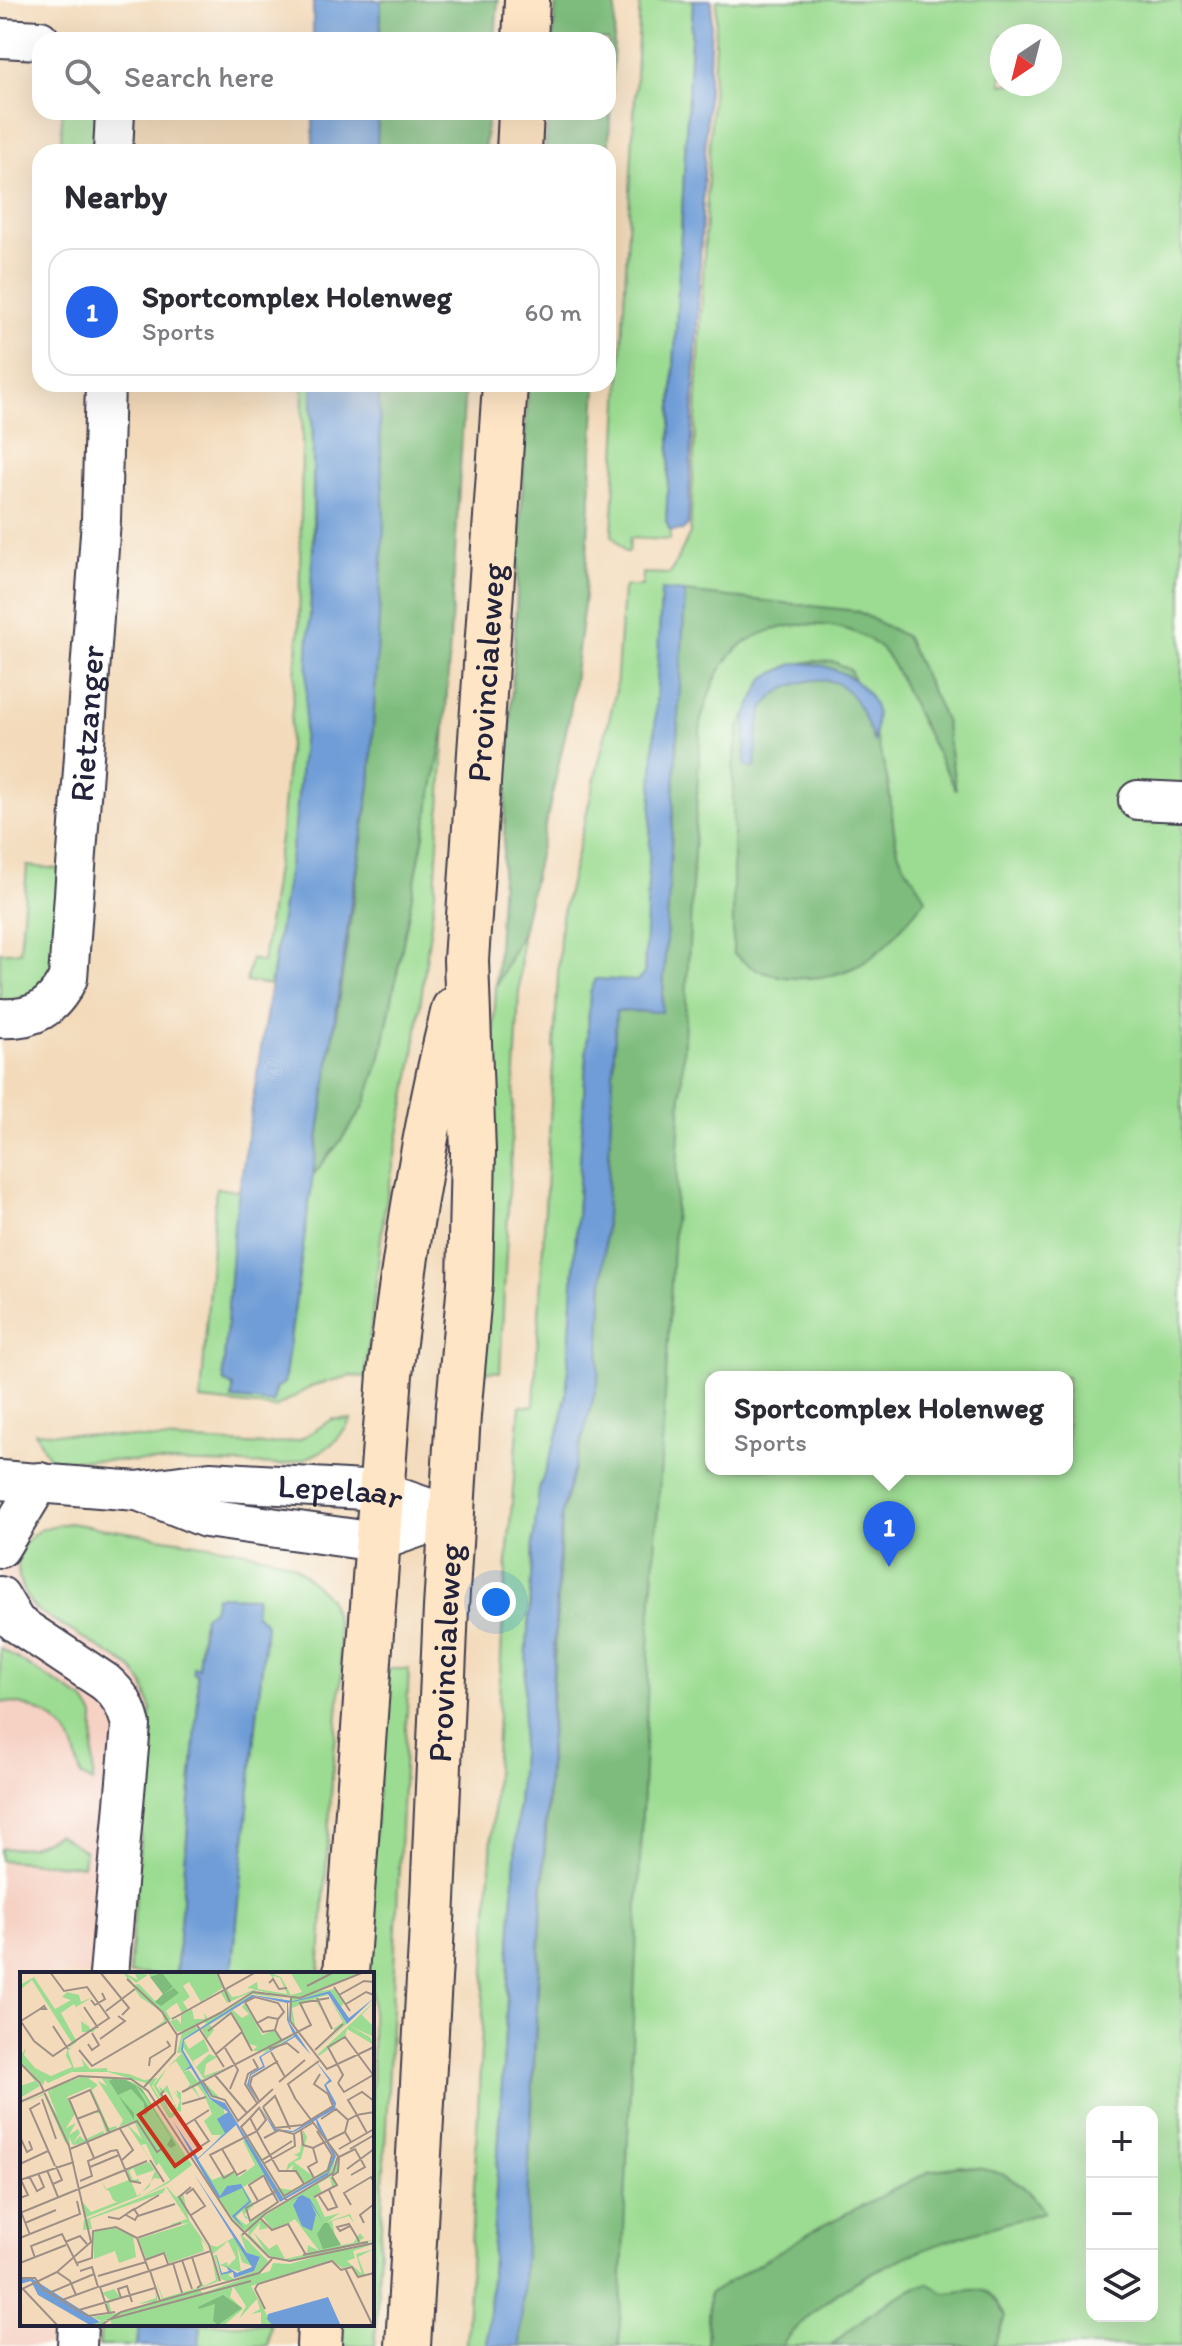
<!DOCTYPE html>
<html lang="en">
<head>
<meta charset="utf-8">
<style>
  body { margin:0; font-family:Itim,sans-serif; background:#f2f2f3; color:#2b2b33 }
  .controls { position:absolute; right:24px; bottom:24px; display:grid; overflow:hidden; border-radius:16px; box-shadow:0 8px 32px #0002 }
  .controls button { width:72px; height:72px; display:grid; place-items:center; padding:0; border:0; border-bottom:2px solid #e1e1e2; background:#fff; color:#2b2b33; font:40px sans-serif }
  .compass { position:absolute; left:990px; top:24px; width:72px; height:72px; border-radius:50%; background:#fff; box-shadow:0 8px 32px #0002; rotate:215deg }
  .you { position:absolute; left:496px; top:1602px; width:28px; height:28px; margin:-20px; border:6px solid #fff; border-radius:50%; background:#1a73e8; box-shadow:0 0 0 12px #1a73e833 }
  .badge { display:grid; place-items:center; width:52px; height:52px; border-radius:50%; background:#2563eb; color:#fff; font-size:26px; font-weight:700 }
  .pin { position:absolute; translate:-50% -66px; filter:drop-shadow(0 2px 4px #0008) }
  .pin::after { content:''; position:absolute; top:42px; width:28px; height:24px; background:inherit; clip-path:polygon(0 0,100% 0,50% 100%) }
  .popup { position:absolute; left:705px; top:1371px; width:368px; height:104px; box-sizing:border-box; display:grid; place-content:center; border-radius:16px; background:#fff; filter:drop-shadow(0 2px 6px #0005); font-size:26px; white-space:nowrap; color:#7c7c81 }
  .popup b { font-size:30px; color:#2b2b33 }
  .popup::after { content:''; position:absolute; left:50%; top:100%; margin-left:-16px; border:16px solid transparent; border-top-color:#fff }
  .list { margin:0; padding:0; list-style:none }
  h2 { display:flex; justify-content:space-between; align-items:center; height:104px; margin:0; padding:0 32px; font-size:34px }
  h2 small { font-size:26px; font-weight:400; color:#7c7c81 }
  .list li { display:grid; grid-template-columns:52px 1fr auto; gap:24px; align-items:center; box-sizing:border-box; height:128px; margin:0 16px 16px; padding:0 16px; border:2px solid #e1e1e2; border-radius:24px }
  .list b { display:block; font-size:30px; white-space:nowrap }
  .list p { margin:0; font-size:26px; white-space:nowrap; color:#7c7c81 }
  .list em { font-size:26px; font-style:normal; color:#7c7c81 }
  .icon { flex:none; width:44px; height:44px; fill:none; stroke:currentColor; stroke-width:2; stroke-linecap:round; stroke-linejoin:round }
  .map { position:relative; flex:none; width:1182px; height:2346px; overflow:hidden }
  .search { position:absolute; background:#fff; box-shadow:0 8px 32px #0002; left:32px; top:32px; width:584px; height:88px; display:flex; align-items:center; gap:20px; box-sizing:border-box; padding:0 28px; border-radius:24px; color:#7c7c81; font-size:30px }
  .panel { position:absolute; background:#fff; box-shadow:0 8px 32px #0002; left:32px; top:144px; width:584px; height:248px; border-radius:24px }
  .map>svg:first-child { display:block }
</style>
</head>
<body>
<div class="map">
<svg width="1182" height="2346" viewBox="0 0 1182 2346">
  <rect width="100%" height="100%" fill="#fdfcf7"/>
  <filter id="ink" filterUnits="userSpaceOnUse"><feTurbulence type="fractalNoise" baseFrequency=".0125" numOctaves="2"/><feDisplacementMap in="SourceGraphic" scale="16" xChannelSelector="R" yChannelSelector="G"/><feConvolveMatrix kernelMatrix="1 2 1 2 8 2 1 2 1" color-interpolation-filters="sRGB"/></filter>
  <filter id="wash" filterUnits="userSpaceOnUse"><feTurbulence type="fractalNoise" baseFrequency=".006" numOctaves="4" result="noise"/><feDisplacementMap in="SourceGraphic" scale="32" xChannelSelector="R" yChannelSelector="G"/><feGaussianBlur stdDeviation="1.8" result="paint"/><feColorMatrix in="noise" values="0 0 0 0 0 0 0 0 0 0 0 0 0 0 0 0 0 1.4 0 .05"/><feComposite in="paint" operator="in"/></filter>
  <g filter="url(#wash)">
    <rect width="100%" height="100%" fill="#f3daba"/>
    <path fill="#f6d2c4" d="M0 1557 20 1558 17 1569 35 1609 131 1667 144 1685 149 1700 198 1701 176 1974H22V2324H139L137 2346H0Z"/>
    <path fill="#9cdc92" stroke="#5f7f66" stroke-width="2" fill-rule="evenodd" d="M640 0H693L666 521 670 531V540L630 538 629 552H625L612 535Z
      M717 0H1182V2346H548L632 982 596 979 590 992 567 1386C560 1439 544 1490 533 1542L487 2346H466L504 1597 520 1406H534L561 921 616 690 623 590 626 586H642L643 573 670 574 690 534ZM1002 36H1050V84H1002ZM711 1377H1067V1469H711ZM1092 2112H1152V2316H1092Z
      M62 112H100L99 152H61Z
      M303 384H312C314 532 315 681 295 829 288 881 278 933 270 985L246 982 251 959 263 962 281 831 299 631Z
      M445 726 435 892 413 1060 384 1213 365 1377 351 1376 314 1385 275 1408 201 1400 216 1188 239 1191 223 1374 225 1381 273 1403 275 1389 284 1383 313 1175 339 1143 364 1106 381 1056Z
      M27 866 59 869 55 964C43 991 30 1000 0 1001V952H20Z
      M522 932 500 1372 474 1371 496 986Z
      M333 1419 351 1420C335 1449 313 1458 282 1465L49 1459 35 1432 266 1445 299 1440Z
      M69 1523 235 1549 276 1558 294 1565 329 1598 337 1624 342 1672 333 1765 319 1974H232L266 1624 255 1613 213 1610 202 1624 198 1668 194 1667 197 1674 198 1701 176 1974H129L151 1709 144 1685 131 1667 35 1609C16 1586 8 1551 38 1531 47 1526 59 1525 69 1523Z
      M0 1648 84 1700 94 1716 93 1783 81 1776C78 1766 77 1754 73 1745 61 1717 28 1702 0 1702Z
      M387 1669H409L375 2346H337L339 2324H372V1974H364Z
      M58 1834 85 1851 83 1866 0 1860V1849L31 1847Z
      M101 2324H139L137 2346H99Z
      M201 2324H270L268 2346H199Z"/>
    <path fill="#7dbc7c" stroke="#506f5c" stroke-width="2" d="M381 0H498L495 40H380Z
      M556 0H616L608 159V152H545L549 112H608V40H553Z
      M378 112H488L484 152H377Z
      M378 384H465L445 726 381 1056 364 1106 339 1143 313 1175 370 786 384 522Z
      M528 384H596L585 596 570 713 522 932 496 986Z
      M685 592 857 611 905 636 945 719 956 790C940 759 924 729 909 698 901 682 894 662 882 650 848 615 771 617 736 650 715 670 709 694 701 720L664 1415 650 1629 619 2346H520L562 1513 598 1381 616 1010 662 1011Z
      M813 661 835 662 850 670C865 707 880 743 888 783 892 805 892 829 898 851 904 869 918 882 926 899 905 922 884 954 855 967 826 981 787 982 758 970 749 967 740 959 733 953V768L739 726 771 675 790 665Z
      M960 2166C1001 2170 1021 2176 1044 2212 951 2239 844 2265 781 2346H707L709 2294 816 2229 930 2171Z
      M928 2283 944 2293C975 2292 988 2278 1005 2317L994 2346H831C860 2319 890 2297 928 2283Z"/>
    <path fill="#6f9dd7" stroke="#486089" stroke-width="2" d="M313 0H381L380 40H313Z
      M693 0H712L688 524 683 530 670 531 666 521Z
      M313 112H378L377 152H313Z
      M312 384H378L384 522 370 786 353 889 284 1383 275 1389 273 1403 232 1399 233 1386 225 1382 223 1374 234 1224 295 827 305 718 314 529Z
      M661 590 685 592 662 1012 616 1011 598 1381 562 1512 558 1565 520 2346H487L533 1543 539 1489 562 1421 567 1386 590 992 596 979 637 981 644 974Z
      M795 663C826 662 867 677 876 711 878 720 874 733 874 743 860 701 845 666 794 685 781 690 766 699 762 713 756 728 757 751 755 768L745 766 746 715 764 678Z
      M216 1596 257 1597 255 1613 266 1624 232 1974H176L198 1701 197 1674 193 1673V1667L198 1668 204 1615 213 1610Z
      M139 2324H201L199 2346H137Z"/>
  </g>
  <g filter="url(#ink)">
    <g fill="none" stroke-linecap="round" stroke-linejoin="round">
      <g stroke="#413e4e" stroke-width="42">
        <g id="minor">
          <path d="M0 38 40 40"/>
          <path d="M113 152 115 112"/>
          <path d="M1138 800 1182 802"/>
          <path id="s1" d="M0 1018C33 1020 53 1009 68 978L101 520 105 384"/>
          <path id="s2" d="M0 1480 137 1491 210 1481 380 1491 452 1516"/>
          <path d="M138 1491 206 1518 377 1542 452 1516"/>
          <path d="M0 1548 40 1482"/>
          <path d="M0 1596 16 1623 105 1682C120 1695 126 1706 131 1725L109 1974"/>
          <path d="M77 2346 78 2324"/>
        </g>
      </g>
      <g stroke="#413e4e" stroke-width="48">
        <g id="secondary">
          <path d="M525 40 527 0"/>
          <path d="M519 152 521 112"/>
          <path d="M346 1974 390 1374C405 1251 424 1129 454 1009"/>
          <path d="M319 2346 320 2324"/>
          <path id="s3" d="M408 2346 431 1944 446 1608 458 1415 470 1283 473 1152 466 960 505 384"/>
        </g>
      </g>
      <use href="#minor" stroke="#fff" stroke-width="38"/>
      <use href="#secondary" stroke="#fee5c5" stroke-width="44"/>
    </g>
  </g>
  <g text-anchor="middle" stroke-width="6" stroke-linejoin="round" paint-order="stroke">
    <g font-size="34" fill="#22223b" stroke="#fdfcf7">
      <text dy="12" stroke="none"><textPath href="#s3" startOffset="1676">Provincialeweg</textPath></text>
      <text dy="12" stroke="none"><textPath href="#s1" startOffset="340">Rietzanger</textPath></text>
      <text dy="12" stroke="none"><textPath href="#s2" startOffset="342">Lepelaar</textPath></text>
      <text dy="12" stroke="none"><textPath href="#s3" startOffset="694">Provincialeweg</textPath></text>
    </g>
  </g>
  <g transform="translate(20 1972)">
    <rect width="354" height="354" fill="#f3daba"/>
    <path d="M23 0 14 5 35 37 51 28 42 25 47 20 59 23 61 30 73 25 56 35 71 58 77 56 73 60H62L61 49 68 54 54 32 41 41 57 70 48 76 52 71 12 8 0 18V13ZM103 0 118 8 114 0 128 3 116 11 108 4 114 13 119 12 135 29 145 24 127 0H198L204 15 181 30 169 10 163 14 170 25 163 30 168 38 162 41 157 31 152 34 146 39 150 46 156 44 126 62 144 49 142 40 120 25ZM248 0 261 5 271 23 282 20 270 0H342L295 20 314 17 324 30 320 37 310 19 273 29 307 22 326 51 354 27 299 77 324 53 315 59 313 57 323 50 308 23 296 26 301 39 295 27 272 36 276 59 270 47 271 23 261 24 236 18 207 31 201 21 207 17 212 25 219 24 235 17 227 16 237 10 238 17 267 22 260 6 253 4 255 9ZM234 20 266 27 233 22 182 57 186 51 182 49 175 54 179 58 163 67 161 77 170 94 164 100 169 98 178 110 180 106 199 125 193 126 207 130 192 126 181 111 190 128 203 132 205 144 214 153 195 170 201 163H192L184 149 192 142 184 122 177 113 174 115 181 128 172 116 174 113 164 121 170 112 163 100 156 89 148 95 162 81H157L162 61 172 57 157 60 150 49 157 47 161 52V43L172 37 174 47H185L184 41 189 48ZM354 30 342 43 353 54 354 65 330 54 350 65 354 73 327 57 325 65 299 84 298 82ZM225 31 242 63 255 58 260 68 273 64 242 83 246 79H233L237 74 228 72 211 40 190 53 194 58 187 67 182 57 191 52 213 38 222 46 229 42 222 35ZM184 67 189 79 173 89 176 95 189 82 197 85 186 92 184 104 206 96 184 107 163 75 164 68 169 77ZM53 75 48 79 54 96 64 94 61 86 70 97 87 96V99L109 102 124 108 137 106 132 114 151 145 133 113 147 96 136 114 141 120 139 114 143 118 147 113 157 137 160 128 159 127 153 118 158 124 156 118 161 121V140L150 136 155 132 146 119 140 122 151 141H156L152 146H149L129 112 88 100H52L28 111 25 108 23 113 6 95 20 114 0 126V114L15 109 0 91 1 83 6 76 4 83 15 96 31 104 52 95 46 84 47 78ZM65 104 101 106 119 113 172 193 147 212 121 225 150 208 139 191 136 194 126 172 121 173 133 192 108 154 100 157 108 153 122 167 114 149 99 155 103 148 78 109 87 114 81 105 68 106 78 113 72 118 89 156 96 154 97 156 86 161 80 142 74 140 78 138 70 115 47 125 55 142 46 156 56 151 49 163 58 157 60 161 53 171 60 164 64 168 83 159 84 162 59 172 53 173 49 165 50 173 45 170 24 123 0 132 24 122 37 143 28 120 29 117 32 121 30 116ZM283 158 287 165 281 187 274 190 294 205 306 198 312 182 308 200 262 226 225 168 254 218 243 203 223 215 234 233 224 243 226 244 230 248 225 246 222 239 216 245 226 253 259 230 237 248 242 249 248 256 239 258 240 251 230 263 245 279 233 260 249 277 257 272 265 287 287 282 288 273 299 279 275 247 269 251 277 266 268 251 252 257 243 245 308 203 316 184 312 201 305 206 312 204 318 185 354 164 319 185 318 200 313 204 317 212 312 215 310 205 298 212 302 221 295 224 305 245 320 241 307 250 330 242 334 251 329 244 312 249 317 274 333 271 340 261 344 266 337 270 354 268 317 278 354 272 333 279 335 286 327 289 342 302 336 282 354 277 338 285 345 303 338 304 332 294 322 296 312 288 231 314 253 354H241V340L231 342 240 337 237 327 219 347 226 334 213 314 210 325 223 337 203 354H83L92 351 88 347 79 354H69L81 349 72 345 90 342 85 331 91 329 82 321 94 317 100 325 89 331 92 342 129 333 133 330 118 332 136 326 135 317 138 330 143 329 136 309 143 326 181 315V309L184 314 196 308 192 285 199 309 178 317 183 321 225 306 206 309 201 307 194 284 195 283H197L200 293 207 290 208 294 216 286 208 269 193 282 190 273 197 275 214 265 232 294 222 290 217 273 221 300 199 293 195 284 201 303 213 300 208 303 214 307 234 299 240 286 227 281 220 262 248 285 229 270 248 289 240 302 250 299 253 291 270 292 315 279 268 289 250 284 228 264 229 257 222 259 202 233 182 193 192 208 213 200 219 205 235 193 223 169 226 167H227L232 175 228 166 241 187 249 183 240 189 257 216 272 218 284 211 272 197 274 192 266 199 268 192 279 185 274 183 280 180ZM129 190 141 207 134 206 119 224 64 246 61 228 71 240 97 230 93 228 89 219 85 217 82 209 86 217 109 208 107 198ZM113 196 117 204 135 198 129 215 117 224 111 209 118 211 119 207 113 208 109 199ZM146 215 143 221 70 247 72 257 63 258 64 248 147 215 156 225 163 221 169 248 190 278 181 267 184 279 149 291 145 280 126 287 118 267 170 251 149 253 167 247ZM95 256 113 263 116 285 99 291 95 279 74 287V259Z" fill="#9cdc92" fill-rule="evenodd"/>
    <path d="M142 1 153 15 144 22 154 16 159 21 141 34 135 30 143 22 130 5ZM93 107 106 108 122 117 156 173 151 176 147 173 151 166 124 122 115 113 130 137 125 144 124 131 111 117 98 123 114 141V148L89 109ZM304 251H308L321 273 303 277 297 262ZM203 323 222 336 198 353 193 349 195 332 179 337 178 335Z" fill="#7dbc7c"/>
    <path d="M310 19 329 46 354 26 327 52 308 22 268 31 269 50 291 83 275 65 241 85 245 95 231 103 229 113 238 130 227 113 230 102 243 94 239 85 274 64 267 48V31L235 24 164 68 163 78 182 110 191 126 205 131 263 226 308 200 313 183 297 153 296 148 274 160 254 159 241 136 255 157 273 159 314 134 304 113 309 108 294 87 312 109 306 113 316 131 315 137 297 147 316 184 308 203 260 230 216 153 178 187 200 224 207 214 221 212 231 230 215 244 224 256 212 244 229 229 222 216 198 227 153 149 178 186 205 161 197 147 208 140 190 127 171 96 164 99 170 94 161 78 163 67 232 23 273 29ZM174 202 227 281 240 285 234 299 214 306 213 300 201 303 196 283 202 301 209 299 206 294 217 301 232 295ZM282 223 290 227 303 250 290 230 296 242 292 259 282 254 273 233 278 226 271 229ZM0 307H13L80 350 70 353 18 323 11 309 0 312ZM308 325 321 354H253L247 347 248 342Z" fill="#6f9dd7"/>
    <path fill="none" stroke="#9f9087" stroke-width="2" d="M80 0 109 36 102 43M197 0 210 30M107 7 142 40 157 63 155 81 124 115M249 11 253 7 259 17 267 16M287 14 314 0M314 15 330 39M319 23 344 9 354 10M271 26 270 49 307 97 354 75M297 26 312 57M71 28 75 33 85 27 82 21M326 32 346 20 354 23M64 35 78 56M86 39 115 17M200 41 233 20 280 26 344 0M152 47 236 0M0 48 14 69 33 84 89 46 67 15 44 19 30 0M1 49 20 37 24 34 26 37H20M237 51 225 30 235 25 258 31 264 40 258 47M177 53 204 95M33 54 48 77M255 58 258 47 248 45 237 51 243 60 255 58 262 69M188 59 211 41 222 59M157 63 202 40M80 67 105 49 98 44M68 72 72 78 79 73 72 61M205 76 218 98 210 117M249 77 267 71 279 81M59 78 72 94 147 50M295 78 323 52M251 80 265 105M196 82 222 60 232 79M233 87 238 96 228 102 225 112 237 131M0 91 20 111 49 174 71 270 37 300M129 94 130 86 150 74 147 69M194 102 227 141M182 108 192 124 205 128 218 149 253 117M259 110 285 88M318 111 323 103 308 75 325 65 354 104M318 111 324 120 353 103M144 119 141 122 157 144M162 120 291 53 280 31 309 26M275 126 268 112 299 89M22 127 36 167M239 129 230 113 232 105 258 89M354 129 342 120 328 128 337 143 354 140M0 130 59 104 111 107 128 119 212 248 249 285 270 289 354 271M20 131 10 137 35 194M162 132 186 125M240 135 230 146 243 171 259 199H276L284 212M243 135 255 156 282 153 313 134 308 122 294 112 300 102M243 135 255 124 270 157M230 146 221 155 267 229M57 147 80 138M301 147 316 137 328 148M175 148 189 169 178 176 164 154 189 138M100 157 113 178 102 188M281 157 283 173 293 176 325 160M0 165 7 180 12 177 9 169M244 166 259 158 274 162M331 170 325 160 328 148 337 143 347 161M293 176 297 190 288 195 294 206M50 177 117 149 137 180 143 176M202 177 217 203 226 198M319 177 354 157M330 177 354 163M91 179 97 178 110 209 121 211M74 186 49 127 70 118 89 160M130 188 144 210M241 189 272 169M0 192 28 179M243 192 275 174 274 162 294 150M70 195 99 183M327 197 354 177M27 198 38 225M215 199 204 206 190 183 237 159 246 148 240 137M9 204 17 219 24 215 18 201M312 204 318 200 319 185 335 177 345 195 331 203M0 208 54 190M60 209 72 204 68 189 91 179M33 212 42 208 36 194M171 215 159 225 189 273 200 309M166 222 173 217 185 234 171 243M264 224 308 198 312 183 297 159M299 224 308 238 317 235 309 218M294 225 317 213 312 205M0 226 8 223 1 208M238 229 229 213 243 204H244L248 212 258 230 230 249 226 236 253 221 257 218M331 233 324 221 351 205 354 210M0 237 10 263M115 237 139 223M0 241 127 189M118 244 155 232M88 245 99 247 114 237 118 243 115 248 106 243M240 246 252 258 268 252 286 283M5 251 36 238M344 251 340 243 354 232M330 254 320 259 317 255 329 252 338 267 339 270M222 263 245 242 313 201 318 184 274 125M0 266 60 242 57 229M117 266 161 251M45 270 60 264 67 272M283 283 348 270M172 285 181 313 177 316M15 286 11 274 42 262 58 294M125 288 144 281 148 292M162 288 172 317M0 291 46 273M57 291 72 286 73 259 96 255 117 266 129 299M153 291 162 321M325 296 353 354M130 299 140 329M37 300 50 309 56 323M78 304 126 290M0 306H15L23 317 68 344 95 340M2 316 38 354M0 318 37 300M29 321 74 302M101 326 98 317 107 314 112 330M42 328 78 315 72 295 60 299M245 337 235 317 238 312 312 289 321 298 332 295 338 305 354 301M59 338 135 316M89 342 80 315 191 279M87 348 231 309M80 354 101 340 239 301 252 287"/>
    <path fill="#c8321e" fill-opacity="0.15" stroke="#c8321e" stroke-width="4" d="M145 125 180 176 155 194 119 143Z"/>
    <rect width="354" height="354" fill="none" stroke="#22223b" stroke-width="4"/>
  </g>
</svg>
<div class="controls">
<button>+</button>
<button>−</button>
<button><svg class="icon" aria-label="layers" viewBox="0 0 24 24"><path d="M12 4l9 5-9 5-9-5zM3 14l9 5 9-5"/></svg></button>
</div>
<svg class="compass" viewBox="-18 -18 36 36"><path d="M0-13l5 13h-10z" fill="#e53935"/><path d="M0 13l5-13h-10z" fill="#7c7c81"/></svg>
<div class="you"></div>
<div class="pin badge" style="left:889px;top:1567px">1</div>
<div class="popup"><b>Sportcomplex Holenweg</b>Sports</div>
<div class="search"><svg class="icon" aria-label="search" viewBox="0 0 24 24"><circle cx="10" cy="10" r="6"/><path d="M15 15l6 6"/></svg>Search here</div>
<section class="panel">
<h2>Nearby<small></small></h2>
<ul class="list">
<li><span class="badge">1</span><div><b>Sportcomplex Holenweg</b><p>Sports</p></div><em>60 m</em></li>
</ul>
</section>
</div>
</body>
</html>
